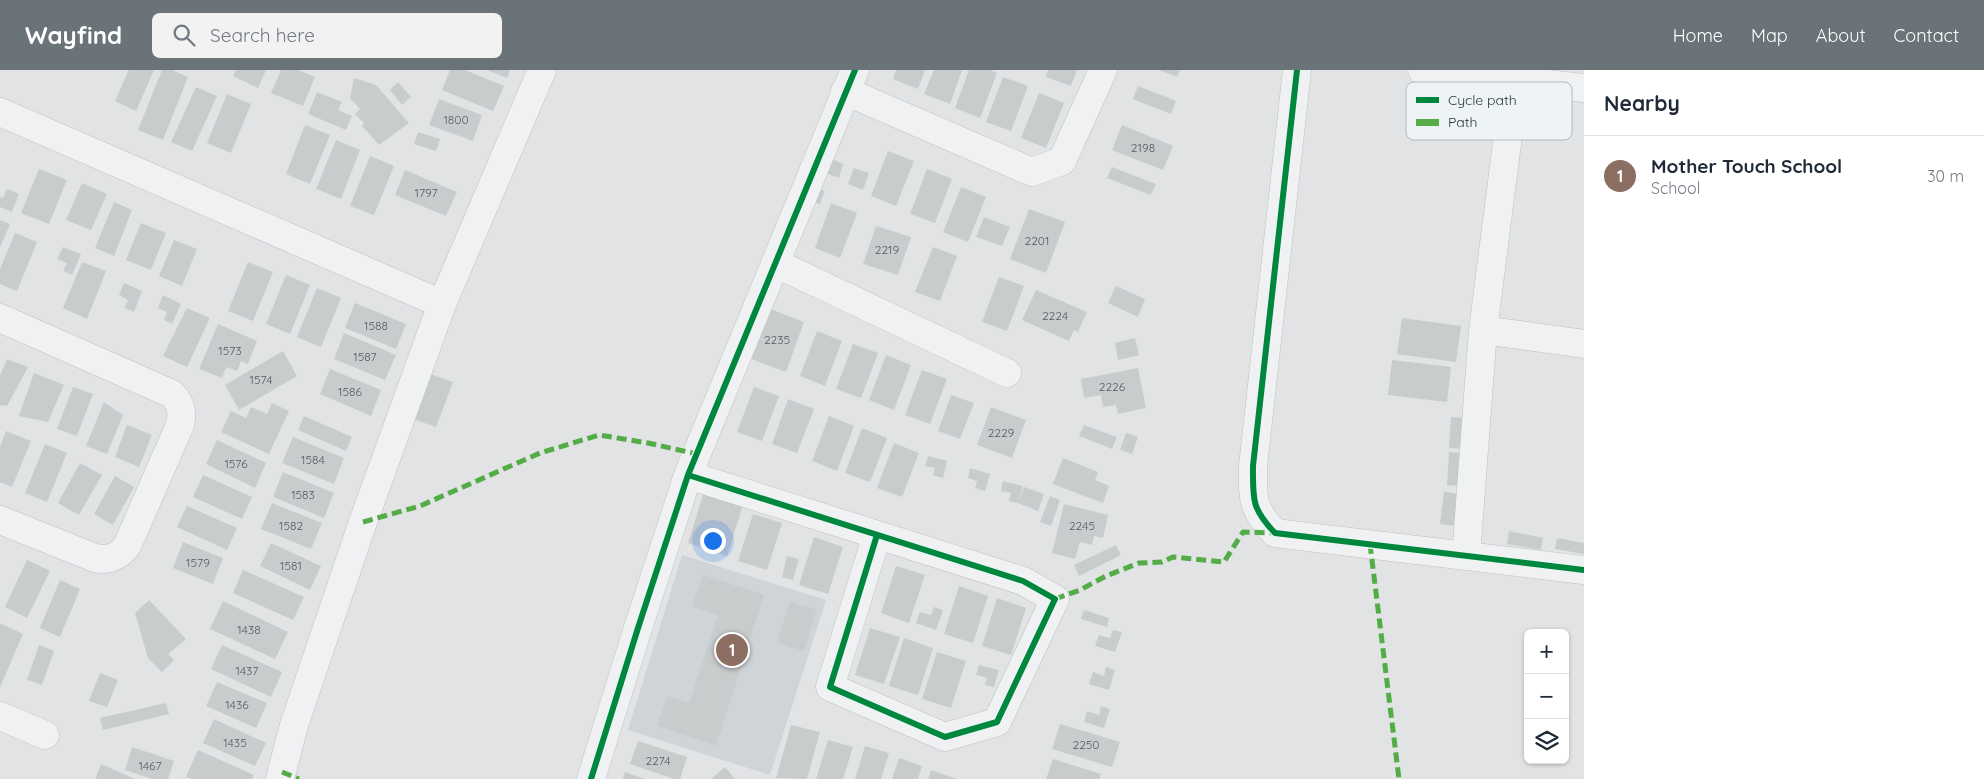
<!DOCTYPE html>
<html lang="en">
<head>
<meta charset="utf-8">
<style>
  body { margin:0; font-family:Quicksand,sans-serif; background:#f2f2f3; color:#1f2937 }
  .controls { position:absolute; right:15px; bottom:15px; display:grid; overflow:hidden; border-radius:8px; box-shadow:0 1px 4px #0004 }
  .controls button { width:45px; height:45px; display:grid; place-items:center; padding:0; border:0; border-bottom:1px solid #e0e1e3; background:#fff; color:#1f2937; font:25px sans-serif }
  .you { position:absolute; left:712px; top:470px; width:18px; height:18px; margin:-12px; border:4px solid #fff; border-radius:50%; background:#1a73e8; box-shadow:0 0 0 8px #1a73e833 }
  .badge { display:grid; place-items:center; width:32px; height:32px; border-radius:50%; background:#697378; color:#fff; font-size:16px; font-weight:700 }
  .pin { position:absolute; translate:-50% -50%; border:2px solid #fff; box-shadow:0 1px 5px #0006 }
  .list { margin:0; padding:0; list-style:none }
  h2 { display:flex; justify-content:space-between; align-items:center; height:65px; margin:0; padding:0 20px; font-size:21px }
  h2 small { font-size:16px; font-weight:400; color:#747a83 }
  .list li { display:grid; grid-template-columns:32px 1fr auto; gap:15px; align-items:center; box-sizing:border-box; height:80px; padding:0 20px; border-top:1px solid #e0e1e3 }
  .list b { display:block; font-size:19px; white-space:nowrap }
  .list p { margin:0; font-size:16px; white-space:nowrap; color:#747a83 }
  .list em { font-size:16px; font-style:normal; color:#747a83 }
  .icon { flex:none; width:28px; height:28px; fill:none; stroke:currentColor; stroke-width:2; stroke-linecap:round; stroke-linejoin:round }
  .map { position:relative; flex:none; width:1584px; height:709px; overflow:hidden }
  header { display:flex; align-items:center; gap:30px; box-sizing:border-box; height:70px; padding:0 25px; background:#697378; color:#fff }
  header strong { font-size:24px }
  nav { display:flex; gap:28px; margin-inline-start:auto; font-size:18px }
  .search { width:350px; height:45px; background:#f2f2f3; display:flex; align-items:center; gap:12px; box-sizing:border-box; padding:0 18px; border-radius:8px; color:#747a83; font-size:19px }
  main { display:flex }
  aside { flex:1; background:#fff }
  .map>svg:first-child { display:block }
</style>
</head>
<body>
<header>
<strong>Wayfind</strong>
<div class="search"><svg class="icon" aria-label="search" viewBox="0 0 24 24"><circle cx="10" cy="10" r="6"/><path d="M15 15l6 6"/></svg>Search here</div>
<nav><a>Home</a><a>Map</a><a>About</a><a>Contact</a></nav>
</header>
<main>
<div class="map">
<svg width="1584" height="709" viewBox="0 0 1584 709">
  <rect width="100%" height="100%" fill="#e1e3e5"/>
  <path fill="#cfd4d8" d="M682 485 826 530 770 705 628 660Z"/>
  <path fill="#c9cccd" d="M129 0H154L136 41 115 31Z
    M162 0H172L188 7 163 70 138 60Z
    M236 0H266L258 18 233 6Z
    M281 0H298L315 7 303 36 271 23Z
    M450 0H465L504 16 493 41 442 20Z
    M487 0H510L507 8Z
    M896 0H925L918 19 893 9Z
    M934 0H962L950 34 924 24Z
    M969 0H990L997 3 980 48 955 38Z
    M1048 0H1077L1071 16 1046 7Z
    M1159 0H1180L1177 7Z
    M1003 7 1028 16 1011 61 986 52Z
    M354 8 376 15 409 53 379 75 362 56 364 53 355 44 360 39 350 28Z
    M398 12 411 27 402 35 390 20Z
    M1138 16 1176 31 1171 44 1133 29Z
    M196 17 217 26 192 81 171 72Z
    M317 22 342 32 338 40 352 46 346 60 308 44Z
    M1039 23 1064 33 1046 78 1021 68Z
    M227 24 251 34 231 83 207 73Z
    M439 29 482 45 473 71 429 55Z
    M305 55 330 65 310 114 286 104Z
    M1122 55 1173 76 1163 100 1112 80Z
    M418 62 440 69 436 81 414 74Z
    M336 70 360 80 341 129 316 119Z
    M888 81 914 91 896 136 871 126Z
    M370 86 394 96 374 145 350 136Z
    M826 87 843 94 839 108 820 101Z
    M1112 97 1156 114 1151 125 1107 108Z
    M854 98 869 103 863 120 848 114Z
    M39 99 67 110 49 154 21 143Z
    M927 99 952 109 935 153 910 144Z
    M405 100 457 122 446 146 395 125Z
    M82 113 107 124 91 160 66 150Z
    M961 117 986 127 968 172 943 162Z
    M816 118 825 121 820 134 811 131Z
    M7 119 19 124 12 142 0 137V127L3 128Z
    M114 132 132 140 114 186 95 178Z
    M831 133 857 143 840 188 815 178Z
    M1029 139 1065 152 1046 203 1010 189Z
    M984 147 1010 157 1002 176 976 167Z
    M0 150 10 154 0 178Z
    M141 153 166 163 151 200 126 190Z
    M876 156 911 167 898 205 863 194Z
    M15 163 37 172 17 221 0 214V199Z
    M174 170 197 179 182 216 159 206Z
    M63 177 81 184 72 205 63 201 67 193 57 189Z
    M933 177 957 186 940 231 915 222Z
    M82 192 106 201 87 249 63 238Z
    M248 192 273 202 253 251 228 241Z
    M286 205 310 215 290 264 266 254Z
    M999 207 1024 216 1007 261 982 252Z
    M124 213 142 221 134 242 125 238 128 230 119 225Z
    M1116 216 1145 229 1138 247 1108 233Z
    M317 218 341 228 321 277 297 267Z
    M1036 220 1087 242 1078 262 1074 260 1069 271 1022 250Z
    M163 225 181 234 172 254 164 250 167 242 158 238Z
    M355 233 406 254 396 279 345 258Z
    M187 238 210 248 187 297 163 286Z
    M768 238 804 252 786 302 749 288Z
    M1402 248 1461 256 1456 292 1397 284Z
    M218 254 257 271 248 294 241 291 237 301 226 297 222 308 199 299Z
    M817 261 842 271 825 316 800 306Z
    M344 263 396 285 385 310 334 289Z
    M1135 268 1139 285 1118 290 1115 273Z
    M853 274 878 283 861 328 836 319Z
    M283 281 297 306 239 340 225 315Z
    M886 285 911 295 894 340 869 330Z
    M7 289 28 297 7 336 0 335V306Z
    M1392 290 1451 297 1447 332 1388 325Z
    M1138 298 1146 338 1118 344 1116 335 1103 337 1101 325 1084 328 1081 309Z
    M330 299 381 320 371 346 320 324Z
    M922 300 947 309 930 354 905 345Z
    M34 303 64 315 48 352 19 346Z
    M428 303 453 312 436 357 410 348Z
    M73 317 93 324 77 366 57 359Z
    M754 317 779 326 762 371 737 362Z
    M951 325 974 333 960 369 938 361Z
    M788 329 814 339 797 383 772 374Z
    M104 332 123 345 107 384 86 376Z
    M272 333 289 341 269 384 221 362 231 341 246 348 251 337 267 344Z
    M991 337 1026 350 1012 388 977 375Z
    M304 346 352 367 346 381 298 360Z
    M829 346 854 356 837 401 812 391Z
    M1451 347 1466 348 1463 379 1449 378Z
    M127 355 152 365 139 397 115 387Z
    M1084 355 1117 367 1112 379 1079 366Z
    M862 358 887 368 870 412 845 403Z
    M6 361 31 371 12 417 0 412V377Z
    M1126 363 1138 367 1132 384 1120 380Z
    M293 367 344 388 334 414 282 393Z
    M217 370 266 393 255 418 206 394Z
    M894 373 919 383 902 427 877 418Z
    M45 374 67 383 47 432 25 423Z
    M1449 382 1464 383 1462 416 1447 415Z
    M928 386 947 391 943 408 933 405 935 398 925 396Z
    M1063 388 1098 402 1095 410 1109 416 1103 433 1053 414Z
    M80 393 102 405 79 445 58 433Z
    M970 398 990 404 985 421 975 418 977 411 968 408Z
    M283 402 334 423 324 448 273 427Z
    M203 405 252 427 242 449 193 427Z
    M115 406 134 417 113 455 94 444Z
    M1003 411 1023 416 1018 433 1009 431 1011 423 1001 421Z
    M1024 417 1044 424 1038 441 1018 433Z
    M704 422 743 435 727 486 688 473Z
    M1444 422 1459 424 1455 456 1440 454Z
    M1050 426 1060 430 1051 456 1040 452Z
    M272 433 322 453 311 479 261 459Z
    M1064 434 1108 445 1103 468 1094 466 1092 475 1080 472 1075 489 1052 483Z
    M187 436 237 458 227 480 177 457Z
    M753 444 782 453 767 500 738 491Z
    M1509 461 1543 468 1541 480 1507 474Z
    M814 467 843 477 828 524 799 515Z
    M1557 468 1584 473V484L1555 479Z
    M183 472 223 488 213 514 173 498Z
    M271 473 321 496 310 520 260 496Z
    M1116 475 1121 485 1079 506 1074 495Z
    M787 486 799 489 793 510 782 507Z
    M27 490 50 501 27 548 5 537Z
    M896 496 925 505 909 553 881 543Z
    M243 500 304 527 293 550 233 523Z
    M703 505 764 525 716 676 657 656 667 626 689 633 718 545 692 536Z
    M60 510 80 519 60 567 40 558Z
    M959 516 988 526 973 573 944 564Z
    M997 528 1026 538 1011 585 982 576Z
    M149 530 186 569 168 584 174 590 162 602 148 588 135 543Z
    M223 531 288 562 275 589 210 559Z
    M790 532 817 540 804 581 777 573Z
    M934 537 943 540 936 560 916 553 920 542 931 545Z
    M1084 540 1109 548 1107 557 1081 549Z
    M0 553 23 564 0 617Z
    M870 558 900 567 884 614 855 605Z
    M1113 560 1122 562 1115 582 1095 576 1099 565 1110 568Z
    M904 568 933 578 918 625 889 616Z
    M39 575 54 581 42 615 27 610Z
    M222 575 282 602 271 627 211 599Z
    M937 582 966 591 951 638 922 629Z
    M979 595 999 600 994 617 985 615 987 608 976 605Z
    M1106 597 1115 600 1109 620 1089 614 1093 602 1104 606Z
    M100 603 118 610 107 637 89 631Z
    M217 612 267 633 256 658 206 636Z
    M166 633 169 644 103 660 100 648Z
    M1101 636 1110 639 1104 658 1084 652 1087 641 1099 645Z
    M214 649 266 673 255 696 203 673Z
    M1060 654 1120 672 1112 697 1052 679Z
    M791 655 820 662 807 709 776 708Z
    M828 670 853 677 843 709H816Z
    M638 671 687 687 680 709H674L630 694Z
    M865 676 889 683 881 709H855Z
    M132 677 174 691 168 709H152L125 700Z
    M198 680 254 705 252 709H192L186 707Z
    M899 688 922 696 918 709H892Z
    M1053 689 1101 704 1099 709H1046Z
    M101 694 135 709H95Z
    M725 697 735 709H711Z
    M931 700 957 709H928Z
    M625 702 645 709H623Z"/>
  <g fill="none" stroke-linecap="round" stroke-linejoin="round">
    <g stroke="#bfc1c3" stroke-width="29">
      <path id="minor" d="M1297 0 1253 396C1253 429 1251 438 1275 463L1584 500
        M1422 0 1584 18
        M845 21 1032 102 1062 91 1103 0
        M0 42 442 234
        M775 193 1007 303
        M0 248 172 324C181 334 183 342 180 355L127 476C118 487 109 491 95 488L0 450
        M1483 260 1584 274
        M688 405 1023 511 1055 529 997 652 945 667 830 617 877 465
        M1466 486 1483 260 1515 11
        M0 646 45 665
        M280 709 294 655 363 452 442 234 542 0
        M591 709 638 558 688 405 855 0"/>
    </g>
    <use href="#minor" stroke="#f0f1f2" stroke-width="28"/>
    <path stroke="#53ac46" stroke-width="5" stroke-dasharray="10 5" stroke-linecap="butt" d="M363 452 420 436 540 383 599 365 648 373 697 384
      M1370 474 1399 709
      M1055 529 1080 520 1106 506 1139 493 1162 492 1173 487 1224 492 1243 462 1275 463
      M282 702 299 709"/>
    <g stroke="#eef3f5" stroke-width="9">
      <path id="cycleway" d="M1297 0 1253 396C1253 429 1251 438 1275 463L1584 500
        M688 405 1023 511 1055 529 997 652 945 667 830 617 877 465
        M591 709 638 558 688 405 855 0"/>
    </g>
    <use href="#cycleway" stroke="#00873e" stroke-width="6"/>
  </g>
  <g text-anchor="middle" stroke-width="4" stroke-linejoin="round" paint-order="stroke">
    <g font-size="12" fill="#525c62">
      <text x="456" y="54">1800</text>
      <text x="1143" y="82">2198</text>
      <text x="426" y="127">1797</text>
      <text x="1037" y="175">2201</text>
      <text x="887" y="184">2219</text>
      <text x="1055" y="250">2224</text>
      <text x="376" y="260">1588</text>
      <text x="777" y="274">2235</text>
      <text x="230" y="285">1573</text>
      <text x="365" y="291">1587</text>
      <text x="261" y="314">1574</text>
      <text x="1112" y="321">2226</text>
      <text x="350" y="326">1586</text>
      <text x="1001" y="367">2229</text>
      <text x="313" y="394">1584</text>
      <text x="236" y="398">1576</text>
      <text x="303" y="429">1583</text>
      <text x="291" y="460">1582</text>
      <text x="1082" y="460">2245</text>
      <text x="198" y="497">1579</text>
      <text x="291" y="500">1581</text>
      <text x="249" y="564">1438</text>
      <text x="247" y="605">1437</text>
      <text x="237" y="639">1436</text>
      <text x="235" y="677">1435</text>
      <text x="1086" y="679">2250</text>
      <text x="658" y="695">2274</text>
      <text x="150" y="700">1467</text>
    </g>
  </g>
  <rect x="1406" y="12" width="166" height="58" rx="8" fill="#eef3f5" stroke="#b3babe" stroke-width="1"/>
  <rect x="1416" y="27" width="23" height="6" fill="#00873e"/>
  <rect x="1416" y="49" width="23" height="7" fill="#53ac46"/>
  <g font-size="14" fill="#29363d">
    <text x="1448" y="35">Cycle path</text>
    <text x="1448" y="57">Path</text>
  </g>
</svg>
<div class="controls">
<button>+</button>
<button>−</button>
<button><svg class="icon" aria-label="layers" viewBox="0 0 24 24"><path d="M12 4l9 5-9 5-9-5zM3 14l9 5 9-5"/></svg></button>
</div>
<div class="you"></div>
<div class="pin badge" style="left:732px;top:580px;background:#8d6e63">1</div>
</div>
<aside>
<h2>Nearby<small></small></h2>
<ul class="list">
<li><span class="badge" style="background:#8d6e63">1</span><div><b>Mother Touch School</b><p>School</p></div><em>30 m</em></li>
</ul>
</aside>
</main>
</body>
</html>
